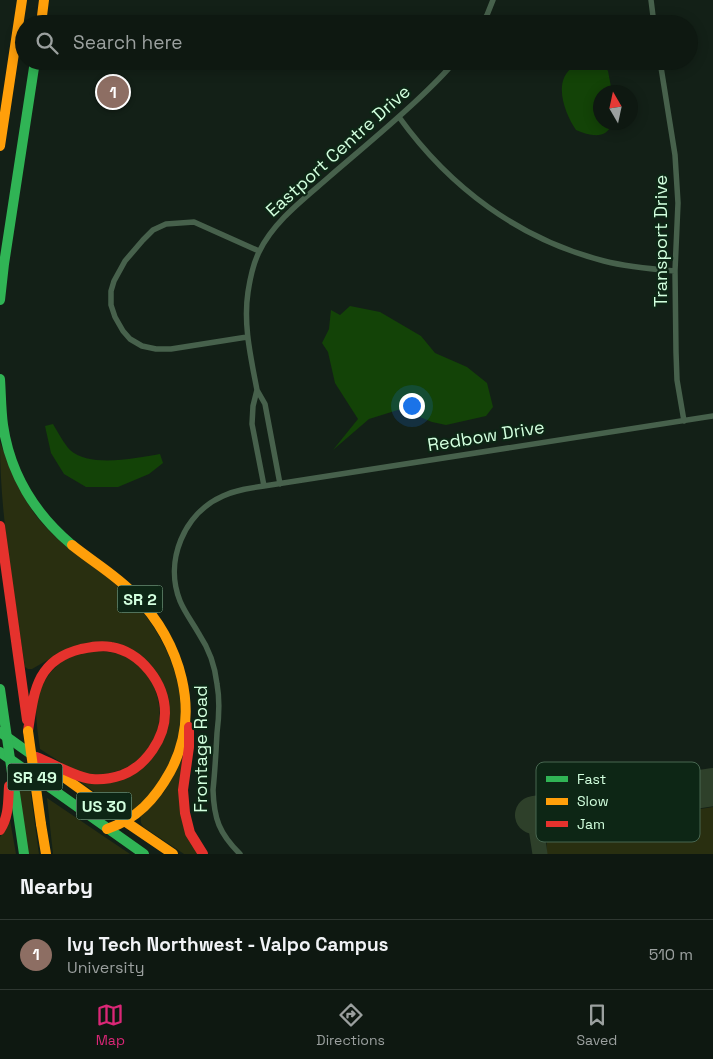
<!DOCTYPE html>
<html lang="en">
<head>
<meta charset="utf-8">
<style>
  body { margin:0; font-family:"Space Grotesk",sans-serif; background:#1c251f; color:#f1f3f6 }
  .compass { position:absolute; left:593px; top:85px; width:45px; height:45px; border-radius:50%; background:#0e1811; box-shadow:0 2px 12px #0003; rotate:351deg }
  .you { position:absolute; left:411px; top:405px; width:18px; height:18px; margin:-12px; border:4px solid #fff; border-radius:50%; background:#1a73e8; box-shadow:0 0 0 8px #1a73e833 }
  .badge { display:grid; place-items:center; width:32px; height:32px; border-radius:50%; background:#db2777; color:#fff; font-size:16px; font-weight:700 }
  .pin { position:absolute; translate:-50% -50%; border:2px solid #fff; box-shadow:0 1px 5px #0006 }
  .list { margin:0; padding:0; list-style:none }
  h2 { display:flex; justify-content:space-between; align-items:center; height:65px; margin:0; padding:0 20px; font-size:21px }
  h2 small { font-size:16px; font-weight:400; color:#9ba09f }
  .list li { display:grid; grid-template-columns:32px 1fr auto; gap:15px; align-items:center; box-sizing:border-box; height:70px; padding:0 20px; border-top:1px solid #2e3731 }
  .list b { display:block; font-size:19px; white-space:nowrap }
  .list p { margin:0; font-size:16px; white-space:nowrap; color:#9ba09f }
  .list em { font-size:16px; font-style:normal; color:#9ba09f }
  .icon { flex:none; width:28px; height:28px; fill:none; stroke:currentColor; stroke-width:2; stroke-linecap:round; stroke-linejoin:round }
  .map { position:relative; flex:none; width:713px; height:854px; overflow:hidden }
  .search { position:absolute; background:#0e1811; box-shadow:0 2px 12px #0003; left:15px; right:15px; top:15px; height:55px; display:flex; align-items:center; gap:12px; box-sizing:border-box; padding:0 18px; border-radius:28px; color:#9ba09f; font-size:19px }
  .sheet { height:135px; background:#0e1811 }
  nav { display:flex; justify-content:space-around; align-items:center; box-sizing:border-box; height:70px; border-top:1px solid #2e3731; background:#0e1811; font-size:14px; color:#9ba09f }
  nav a { display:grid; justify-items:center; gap:2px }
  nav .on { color:#db2777 }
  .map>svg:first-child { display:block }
</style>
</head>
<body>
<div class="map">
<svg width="713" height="854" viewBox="0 0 713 854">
  <rect width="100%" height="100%" fill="#132017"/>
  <path fill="#292f10" d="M0 442C11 471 22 501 44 525 61 544 81 558 102 573 109 579 118 585 125 592 163 630 190 684 178 739 176 752 171 766 164 777 155 791 141 805 127 815L79 781 106 782 156 753 165 692 125 648 58 654 32 669H28L25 667C14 592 0 517 0 442Z
    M87 651C101 651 115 651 128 658 174 685 169 755 117 771 107 774 96 776 87 774 69 770 55 758 40 749 38 735 36 722 36 709 36 689 51 667 68 658 74 655 81 653 87 651Z
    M184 750 180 791 198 854H184L145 828C141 825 140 822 141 816L164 792 179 765Z
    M18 780 30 789 39 854H28Z
    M47 798 130 854H53Z
    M713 807V854H547C546 844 546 838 554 832Z
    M10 820 16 854H0V837Z"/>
  <path fill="#134307" d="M586 63 603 64 608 71 612 92H600V122L612 123C607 140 590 136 576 130 565 114 551 79 575 66 578 65 583 64 586 63Z
    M350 306 380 312 421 336 435 353 467 367 487 383 493 407 486 416 446 425 432 422 401 409 369 419 333 450 358 419 335 383 328 352 322 343 329 329 331 310 340 315Z
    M53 424C57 431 65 445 70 450 90 468 136 458 160 454L163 463 149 474 118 487H86L64 474 51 453 45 426Z"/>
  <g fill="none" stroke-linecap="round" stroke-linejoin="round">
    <path stroke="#2e402a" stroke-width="15" d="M534 815 540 854"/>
    <path stroke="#2e402a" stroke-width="38" d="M534 815 713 787"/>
    <path stroke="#47614c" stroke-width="5.5" d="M651 0 654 24
      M481 24 487 15 493 0
      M660 61 675 155 678 203 675 271 676 352 677 380 684 421
      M399 117C450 188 519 239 604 261 627 267 651 269 675 271
      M247 337 171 349H156L142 346 130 339 123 331 115 317 111 305V291L114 281 125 261 143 240 153 230 166 224 194 222 259 251
      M257 390C251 358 243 325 248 292 250 279 253 264 259 252 274 221 304 199 329 177 358 152 387 128 415 102 429 89 443 76 455 61
      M264 486 252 424 253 406 257 390 265 404 280 484
      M240 854C219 833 214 819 213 790 215 771 216 752 217 733 219 717 220 700 217 684 215 666 209 649 199 634 193 623 185 613 180 601 164 561 184 513 223 496 236 490 250 488 264 486L713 416"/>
    <path stroke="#30b455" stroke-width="10" d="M0 300 4 264 35 61
      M0 379C1 394 1 410 3 425 10 473 35 514 72 545
      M0 732 35 757
      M0 752 144 854
      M12 773 24 854"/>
    <path stroke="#ff9f0a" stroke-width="10" d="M41 24 44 0
      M0 146 22 0
      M72 545C93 562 116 575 135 595 180 642 203 712 170 772 155 799 137 819 107 829
      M51 768 126 822 173 854
      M41 824 46 854"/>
    <path stroke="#e5322d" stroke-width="10" d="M0 526 27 720
      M189 727V747L183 790 185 813 190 833 203 854
      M28 731C34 692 36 660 81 649 91 647 101 645 111 647 141 652 165 683 165 713 165 738 146 766 122 775 113 778 102 780 92 779 77 778 52 763 36 757
      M0 830C9 816 8 802 9 786"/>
    <path stroke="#30b455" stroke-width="10" d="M0 689 12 773"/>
    <path stroke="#ff9f0a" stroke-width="10" d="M28 731 41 824"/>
  </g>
  <g text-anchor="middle" stroke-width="4.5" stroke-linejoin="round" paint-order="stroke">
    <g fill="#0d2615" stroke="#97bea2" stroke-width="1">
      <rect x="117.5" y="585.5" width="45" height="27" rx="4"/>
      <rect x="7.5" y="763.5" width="55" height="27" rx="4"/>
      <rect x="76.5" y="792.5" width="55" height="27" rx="4"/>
    </g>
    <g font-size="16" font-weight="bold" fill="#d2ffde">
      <text x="140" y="605">SR 2</text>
      <text x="35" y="783">SR 49</text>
      <text x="104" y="812">US 30</text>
    </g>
    <g font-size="18" fill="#d2ffde" stroke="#0d2615">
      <text transform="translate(338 151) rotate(-42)" y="6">Eastport Centre Drive</text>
      <text transform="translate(661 241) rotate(-90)" y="6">Transport Drive</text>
      <text transform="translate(486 436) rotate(-9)" y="6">Redbow Drive</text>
      <text transform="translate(201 749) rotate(-90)" y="6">Frontage Road</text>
    </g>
  </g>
  <rect x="536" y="762" width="164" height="80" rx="8" fill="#0d2615" stroke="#486751" stroke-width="1"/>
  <rect x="546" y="776" width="22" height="6" fill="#30b455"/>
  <rect x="546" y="798" width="22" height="7" fill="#ff9f0a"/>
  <rect x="546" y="821" width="22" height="6" fill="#e5322d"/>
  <g font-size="14" fill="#d2ffde">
    <text x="577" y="784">Fast</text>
    <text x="577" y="806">Slow</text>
    <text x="577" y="829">Jam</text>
  </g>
</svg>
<svg class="compass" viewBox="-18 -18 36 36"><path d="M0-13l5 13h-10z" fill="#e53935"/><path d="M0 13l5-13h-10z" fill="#9ba09f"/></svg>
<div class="you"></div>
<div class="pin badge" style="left:113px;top:92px;background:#8d6e63">1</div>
<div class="search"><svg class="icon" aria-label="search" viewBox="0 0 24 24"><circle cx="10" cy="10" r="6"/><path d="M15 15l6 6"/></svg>Search here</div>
</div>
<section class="sheet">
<h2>Nearby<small></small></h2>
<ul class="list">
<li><span class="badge" style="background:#8d6e63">1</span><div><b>Ivy Tech Northwest - Valpo Campus</b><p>University</p></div><em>510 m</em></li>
</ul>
</section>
<nav>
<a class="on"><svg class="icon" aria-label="map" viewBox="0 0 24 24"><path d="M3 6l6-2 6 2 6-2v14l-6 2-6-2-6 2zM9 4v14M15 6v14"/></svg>Map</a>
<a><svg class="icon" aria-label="directions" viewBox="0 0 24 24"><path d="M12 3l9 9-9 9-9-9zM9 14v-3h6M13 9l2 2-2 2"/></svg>Directions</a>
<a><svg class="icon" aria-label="saved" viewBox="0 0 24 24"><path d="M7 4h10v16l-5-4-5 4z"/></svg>Saved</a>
</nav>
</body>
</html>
